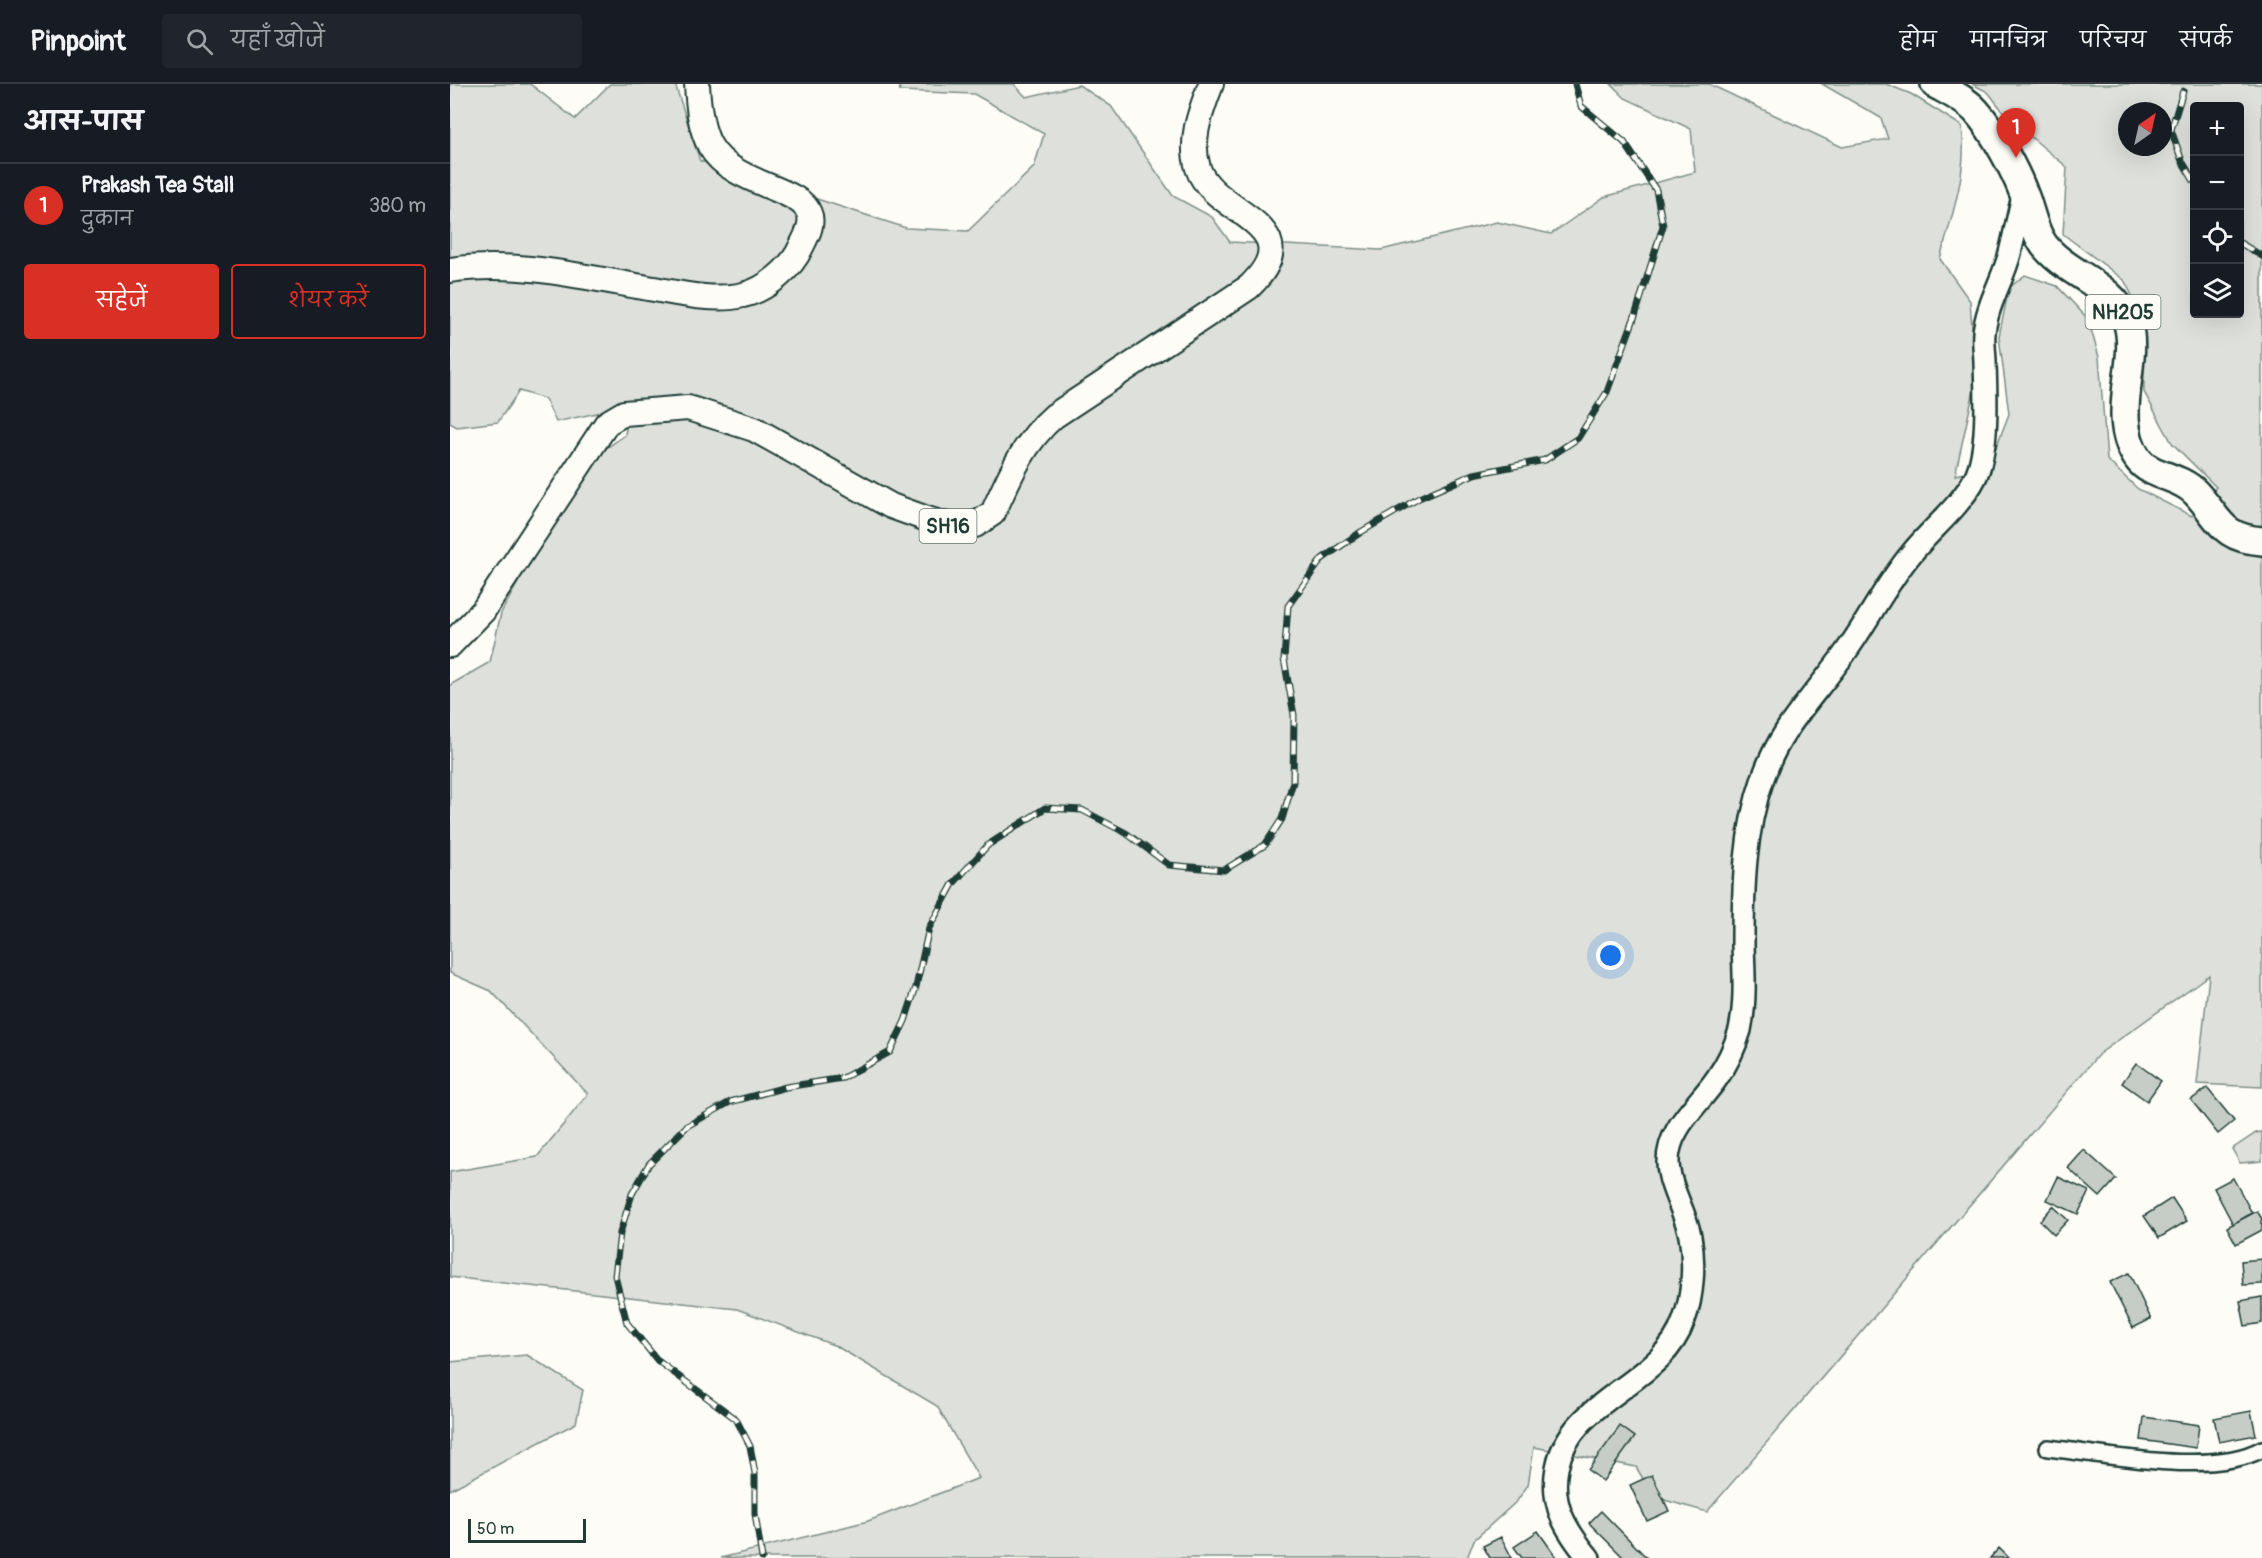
<!DOCTYPE html>
<html lang="hi">
<head>
<meta charset="utf-8">
<style>
  body { margin:0; font-family:Pangolin,"Playpen Sans Deva",sans-serif; background:#20242c; color:#f1f3f6 }
  .controls { position:absolute; right:18px; top:18px; display:grid; overflow:hidden; border-radius:6px; box-shadow:0 6px 24px #0002 }
  .controls button { width:54px; height:54px; display:grid; place-items:center; padding:0; border:0; border-bottom:2px solid #363941; background:#171b24; color:#f1f3f6; font:30px sans-serif }
  .compass { position:absolute; left:1668px; top:18px; width:54px; height:54px; border-radius:50%; background:#171b24; box-shadow:0 6px 24px #0002; rotate:34deg }
  .scale { position:absolute; left:18px; bottom:15px; width:118px; box-sizing:border-box; padding-left:6px; border:3px solid #1f3d34; border-top:0; font-size:16px; line-height:21px; white-space:nowrap; color:#1f3d34; -webkit-text-stroke:4px #fdfcf7; paint-order:stroke }
  .you { position:absolute; left:1161px; top:872px; width:21px; height:21px; margin:-15px; border:4px solid #fff; border-radius:50%; background:#1a73e8; box-shadow:0 0 0 9px #1a73e833 }
  .badge { display:grid; place-items:center; width:39px; height:39px; border-radius:50%; background:#d93025; color:#fff; font-size:20px; font-weight:700 }
  .pin { position:absolute; translate:-50% -50px; filter:drop-shadow(0 2px 3px #0008) }
  .pin::after { content:''; position:absolute; top:32px; width:21px; height:18px; background:inherit; clip-path:polygon(0 0,100% 0,50% 100%) }
  .list { margin:0; padding:0; list-style:none }
  h2 { display:flex; justify-content:space-between; align-items:center; height:78px; margin:0; padding:0 24px; font-size:26px }
  h2 small { font-size:20px; font-weight:400; color:#9ea1a6 }
  .list li { display:grid; grid-template-columns:39px 1fr auto; gap:18px; align-items:center; box-sizing:border-box; height:84px; padding:0 24px; border-top:2px solid #363941 }
  .list b { display:block; font-size:22px; white-space:nowrap }
  .list p { margin:0; font-size:20px; white-space:nowrap; color:#9ea1a6 }
  .list em { font-size:20px; font-style:normal; color:#9ea1a6 }
  .actions { display:flex; gap:12px; padding:18px 24px }
  .actions a { flex:1; padding:14px 0; border:2px solid #d93025; border-radius:6px; text-align:center; font-size:21px; color:#d93025 }
  .actions .main { background:#d93025; color:#fff }
  .icon { flex:none; width:33px; height:33px; fill:none; stroke:currentColor; stroke-width:2; stroke-linecap:round; stroke-linejoin:round }
  .map { position:relative; flex:none; width:1812px; height:1474px; overflow:hidden }
  header { display:flex; align-items:center; gap:36px; box-sizing:border-box; height:84px; padding:0 30px; background:#171b24; border-bottom:2px solid #363941 }
  header strong { font-size:28px }
  nav { display:flex; gap:33px; margin-inline-start:auto; font-size:21px }
  .search { width:420px; height:54px; background:#20242c; display:flex; align-items:center; gap:15px; box-sizing:border-box; padding:0 21px; border-radius:6px; color:#9ea1a6; font-size:22px }
  main { display:flex }
  aside { flex:1; background:#171b24 }
  .map>svg:first-child { display:block }
</style>
</head>
<body>
<header>
<strong>Pinpoint</strong>
<div class="search"><svg class="icon" aria-label="search" viewBox="0 0 24 24"><circle cx="10" cy="10" r="6"/><path d="M15 15l6 6"/></svg>यहाँ खोजें</div>
<nav><a>होम</a><a>मानचित्र</a><a>परिचय</a><a>संपर्क</a></nav>
</header>
<main>
<aside>
<h2>आस-पास<small></small></h2>
<ul class="list">
<li><span class="badge">1</span><div><b>Prakash Tea Stall</b><p>दुकान</p></div><em>380 m</em></li>
</ul>
<div class="actions"><a class="main">सहेजें</a><a>शेयर करें</a></div>
</aside>
<div class="map">
<svg width="1812" height="1474" viewBox="0 0 1812 1474">
  <rect width="100%" height="100%" fill="#fdfcf7"/>
  <filter id="ink" filterUnits="userSpaceOnUse"><feTurbulence type="fractalNoise" baseFrequency=".0167" numOctaves="2"/><feDisplacementMap in="SourceGraphic" scale="12" xChannelSelector="R" yChannelSelector="G"/><feConvolveMatrix kernelMatrix="1 2 1 2 8 2 1 2 1" color-interpolation-filters="sRGB"/></filter>
  <g filter="url(#ink)">
    <path fill="#dde0db" stroke="#7e8e88" stroke-width="1.5" fill-rule="evenodd" d="M0 0H80L125 35 160 0H225L250 77 456 144 518 147 584 83 594 50 524 10 450 7 449 0H564L576 13 629 1 661 22 723 112 762 133 780 158 931 166 1047 138 1101 150 1154 113 1245 88 1241 45 1175 14 1161 0H1259L1392 63 1438 55 1431 34 1372 0H1436L1461 10 1512 42C1518 88 1502 131 1490 175L1520 217 1526 297 1505 391 1538 384 1559 330 1549 252 1559 204 1575 191 1607 202 1638 235 1649 273 1657 376 1688 405 1742 432 1766 403 1722 359 1694 308V234L1674 196 1613 150 1617 83 1558 34 1538 8 1522 0H1812V1003L1747 1000 1759 891 1649 970 1257 1428 1204 1413 1186 1383 1084 1363 1078 1401 1067 1417 1024 1456 1017 1474H271L418 1437 529 1394 487 1322 386 1262 287 1225 0 1193V1088L87 1073 138 1010 41 907 0 889V601L40 578 51 529 110 423 151 368 175 351 179 322 106 338 95 315 69 307 48 338 7 343 0 339ZM1744 22H1790V230H1744ZM1677 27H1713V63H1677Z
      M1812 1048V1077L1790 1079 1782 1065 1806 1049Z
      M77 1271 133 1306 126 1339 0 1406V1278Z"/>
    <path fill="#c6cdc7" stroke="#1f3d34" stroke-width="1.5" d="M1686 979 1711 997 1697 1017 1672 999Z
      M1757 1004 1784 1037 1768 1050 1741 1016Z
      M1634 1066 1666 1095 1650 1113 1618 1084Z
      M1608 1093 1639 1107 1628 1130 1597 1116Z
      M1783 1094 1802 1129 1783 1140 1764 1104Z
      M1722 1114 1737 1137 1709 1154 1694 1132Z
      M1603 1122 1618 1136 1604 1151 1590 1137Z
      M1807 1127 1812 1135V1146L1786 1160 1777 1143Z
      M1812 1175V1200L1793 1201 1791 1177Z
      M1679 1189 1701 1235 1683 1244 1660 1198Z
      M1812 1213V1239L1795 1242 1790 1217Z
      M1801 1327 1806 1351 1769 1358 1764 1334Z
      M1694 1333 1749 1341 1746 1364 1691 1356Z
      M1170 1342 1185 1353 1153 1397 1138 1386Z
      M1202 1391 1219 1427 1197 1437 1180 1401Z
      M1151 1427 1197 1474H1174L1139 1439Z
      M1088 1447 1107 1474H1072L1064 1463Z
      M1051 1453 1062 1474H1040L1033 1462Z
      M1549 1464 1559 1474H1540Z"/>
    <g fill="none" stroke-linecap="round" stroke-linejoin="round">
      <g stroke="#1f3d34" stroke-width="20">
        <path id="street" d="M1598 1364C1654 1370 1763 1393 1812 1365"/>
      </g>
      <g stroke="#1f3d34" stroke-width="26">
        <path id="secondary" d="M1139 1474C1116 1446 1100 1421 1107 1384 1120 1314 1212 1301 1234 1236 1243 1212 1245 1178 1240 1152 1236 1128 1219 1104 1218 1079 1217 1044 1249 1021 1267 994 1277 980 1285 963 1290 946 1296 918 1294 889 1293 861 1293 805 1294 748 1313 694 1331 641 1366 611 1397 566 1419 535 1436 500 1461 470 1481 445 1510 423 1525 394 1539 366 1536 311 1535 279 1535 269 1533 259 1534 249 1537 220 1553 196 1560 169 1565 149 1569 128 1574 108"/>
      </g>
      <g stroke="#1f3d34" stroke-width="28">
        <path id="primary" d="M0 186C67 176 133 193 198 204 228 209 264 218 293 211 316 206 342 184 351 163 356 153 364 140 359 129 350 103 282 101 260 62 250 44 248 20 247 0
          M0 561 33 527 157 339 174 329 238 324 304 345 441 422 480 436 507 444 525 441 543 429C559 393 574 358 604 332L799 203C864 140 763 131 748 84 739 55 751 27 761 0"/>
      </g>
      <g stroke="#1f3d34" stroke-width="32">
        <path id="highway" d="M1485 0C1499 8 1515 15 1526 27 1544 47 1565 86 1574 110 1581 127 1583 146 1594 161 1616 190 1663 200 1677 237 1691 276 1658 332 1688 375 1701 393 1729 391 1746 409 1771 436 1771 454 1812 457"/>
      </g>
      <use href="#street" stroke="#fdfcf7" stroke-width="15"/>
      <use href="#secondary" stroke="#fdfcf7" stroke-width="21"/>
      <use href="#primary" stroke="#fdfcf7" stroke-width="24"/>
      <use href="#highway" stroke="#fdfcf7" stroke-width="27"/>
      <g stroke="#1f3d34" stroke-width="7">
        <path id="rail" d="M1733 7 1721 46 1732 77 1744 97
          M1790 159 1812 172
          M312 1474 305 1430V1389L300 1362 286 1335 208 1277 177 1239 165 1192 170 1149 182 1110 199 1080 237 1042 280 1018 336 1003 393 994 440 968 455 937 466 903 479 844 503 800 538 761 595 724 632 726 676 749 719 781 774 786 815 761 832 735 843 698 844 631 834 575 838 522 872 475 911 448 969 414 1024 390 1095 376 1128 354 1157 308 1186 229 1213 142 1206 106 1174 58 1131 22 1125 0"/>
      </g>
      <use href="#rail" stroke="#fdfcf7" stroke-width="4.5" stroke-dasharray="14" stroke-linecap="butt"/>
    </g>
  </g>
  <g text-anchor="middle" stroke-width="4.5" stroke-linejoin="round" paint-order="stroke">
    <g fill="#fdfcf7" stroke="#62766e" stroke-width="1.5">
      <rect x="1635.5" y="211" width="75" height="34" rx="4.5"/>
      <rect x="469.5" y="425" width="57" height="34" rx="4.5"/>
    </g>
    <g font-size="20" font-weight="bold" fill="#1f3d34">
      <text x="1673" y="235">NH205</text>
      <text x="498" y="449">SH16</text>
    </g>
  </g>
</svg>
<div class="controls">
<button>+</button>
<button>−</button>
<button><svg class="icon" aria-label="locate" viewBox="0 0 24 24"><circle cx="12" cy="12" r="6"/><path d="M12 2v4M12 18v4M2 12h4M18 12h4"/></svg></button>
<button><svg class="icon" aria-label="layers" viewBox="0 0 24 24"><path d="M12 4l9 5-9 5-9-5zM3 14l9 5 9-5"/></svg></button>
</div>
<svg class="compass" viewBox="-18 -18 36 36"><path d="M0-13l5 13h-10z" fill="#e53935"/><path d="M0 13l5-13h-10z" fill="#9ea1a6"/></svg>
<div class="scale">50 m</div>
<div class="you"></div>
<div class="pin badge" style="left:1566px;top:74px">1</div>
</div>
</main>
</body>
</html>
